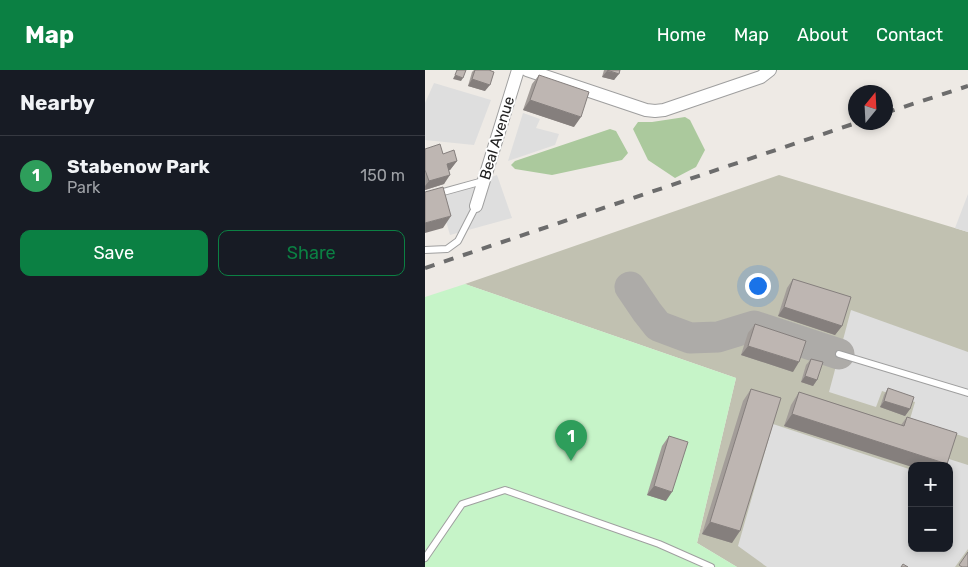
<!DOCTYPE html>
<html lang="en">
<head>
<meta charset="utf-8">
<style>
  body { margin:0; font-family:Rubik,sans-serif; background:#242831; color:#f1f3f6 }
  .controls { position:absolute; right:15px; bottom:15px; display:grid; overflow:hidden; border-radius:10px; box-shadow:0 2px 8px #0003 }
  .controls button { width:45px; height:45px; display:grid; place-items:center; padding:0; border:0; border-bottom:1px solid #363941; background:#171b24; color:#f1f3f6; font:25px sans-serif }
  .compass { position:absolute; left:423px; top:15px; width:45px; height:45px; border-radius:50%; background:#171b24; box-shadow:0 2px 8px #0003; rotate:18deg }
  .you { position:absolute; left:332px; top:215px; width:18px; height:18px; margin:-12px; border:4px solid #fff; border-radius:50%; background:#1a73e8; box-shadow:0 0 0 8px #1a73e833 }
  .badge { display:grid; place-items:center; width:32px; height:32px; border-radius:50%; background:#0b8043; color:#fff; font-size:16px; font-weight:700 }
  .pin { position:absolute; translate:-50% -41px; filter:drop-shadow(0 1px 2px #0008) }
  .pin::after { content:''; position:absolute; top:26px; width:18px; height:15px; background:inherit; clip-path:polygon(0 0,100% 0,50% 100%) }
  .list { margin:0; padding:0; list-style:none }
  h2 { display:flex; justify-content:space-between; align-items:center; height:65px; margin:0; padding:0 20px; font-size:21px }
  h2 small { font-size:16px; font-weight:400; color:#9ea1a6 }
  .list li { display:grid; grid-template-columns:32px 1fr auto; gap:15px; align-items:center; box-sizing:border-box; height:80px; padding:0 20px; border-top:1px solid #363941 }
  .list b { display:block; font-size:19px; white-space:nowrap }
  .list p { margin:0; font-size:16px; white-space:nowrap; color:#9ea1a6 }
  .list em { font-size:16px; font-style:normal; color:#9ea1a6 }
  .actions { display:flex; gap:10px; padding:15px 20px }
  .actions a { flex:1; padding:11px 0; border:1px solid #0b8043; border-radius:10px; text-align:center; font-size:18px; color:#0b8043 }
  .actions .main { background:#0b8043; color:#fff }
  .map { position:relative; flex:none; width:543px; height:497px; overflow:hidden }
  header { display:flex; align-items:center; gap:30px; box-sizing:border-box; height:70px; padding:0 25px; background:#0b8043; color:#fff }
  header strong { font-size:24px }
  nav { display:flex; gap:28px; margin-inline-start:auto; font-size:18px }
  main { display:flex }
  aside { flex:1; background:#171b24 }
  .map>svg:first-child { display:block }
</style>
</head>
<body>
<header>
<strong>Map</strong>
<nav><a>Home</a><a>Map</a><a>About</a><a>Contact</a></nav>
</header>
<main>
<aside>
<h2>Nearby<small></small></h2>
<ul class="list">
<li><span class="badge" style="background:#2e9e5b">1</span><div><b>Stabenow Park</b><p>Park</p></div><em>150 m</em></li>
</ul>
<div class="actions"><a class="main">Save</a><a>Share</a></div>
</aside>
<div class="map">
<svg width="543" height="497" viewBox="0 0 543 497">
  <rect width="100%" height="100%" fill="#eeeae5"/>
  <path fill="#c1c1b1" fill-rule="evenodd" d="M354 105 543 162V497H312L272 473 311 308 40 214ZM487 396H524V478H487Z"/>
  <path fill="#abc99d" d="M260 47 265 50 280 80 271 97 250 108 223 90 208 59 213 52H227Z
    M185 59 191 61 203 83 197 90 127 105 90 99 86 95 90 91Z"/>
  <path fill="#c6f4c8" d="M40 214 311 308 272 473 312 497H0V227Z"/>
  <path fill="#dedede" d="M9 13 66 30 49 75 0 70V33Z
    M98 43 115 49 111 58 134 64 130 75 83 91Z
    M72 105 87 148 25 165 14 127Z
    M543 124V162L530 158Z
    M426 240 543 282V368L485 349 490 332 457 321 451 337 404 322Z
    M348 354 487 400V478H524V396H521L524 389 543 395V479L530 497H342L313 476Z"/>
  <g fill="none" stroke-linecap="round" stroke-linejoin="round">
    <path stroke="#adaba8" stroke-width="31" d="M205 217 222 242 233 256 265 268 293 267 329 256 414 284"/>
    <g stroke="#9f9f9f" stroke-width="8">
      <path id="lane" d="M0 127 58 111
        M0 180 22 179 33 171 51 136
        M414 284 543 323
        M0 488 37 434 80 420 234 474 286 497"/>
    </g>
    <g stroke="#9f9f9f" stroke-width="14">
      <path id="street" d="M102 0 221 40 230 41 239 40 336 7 345 0
        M51 136 93 0"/>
    </g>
    <use href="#lane" stroke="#fff" stroke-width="6"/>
    <use href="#street" stroke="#fff" stroke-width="12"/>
    <path stroke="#6c6c6c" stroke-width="4" stroke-dasharray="10 10" stroke-linecap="butt" d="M460 43 543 16
      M0 198 434 52"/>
  </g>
  <path fill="#a39d99" d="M49 0H64L60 21 43 16 47 2Z
    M179 0H195L189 10 177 7Z
    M114 5 149 57 98 40 107 14Z
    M0 79 18 84 32 91 25 100H24L19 114 0 120Z
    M368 209 417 256 410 265 353 246 362 218Z
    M330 254 368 302 316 285 323 263Z
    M386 289 392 310 388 316 376 312 381 295Z
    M463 318 485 339 480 346 455 337 459 325Z
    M326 319 307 473 277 464 318 331Z
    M374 322 476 355 482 347 522 394 521 396H487L359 356 366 335Z
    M244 366 241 431 222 425 237 376Z"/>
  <path fill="#857f7d" d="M182 1 194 4 189 10 177 7Z
    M30 5 38 8 36 11 28 9Z
    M47 9 65 15 60 21 43 16Z
    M105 30 156 47 149 57 98 40Z
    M32 91 25 100 15 103 22 94Z
    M25 105 19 114 0 120V116L4 111Z
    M26 146 18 158 0 163V153Z
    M359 237 417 256 410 265 353 246Z
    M323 276 374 292 368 302 316 285Z
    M380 306 392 310 388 316 376 312Z
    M459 331 485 339 480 346 455 337Z
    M367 344 522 394 521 396H487V397L359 356Z
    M229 416 247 422 241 431 222 425Z
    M285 452 315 461 307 473 277 464Z"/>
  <path fill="#beb6b2" stroke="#857f7d" d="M32 0H41L38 8 30 5Z
    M50 0H64L69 2 65 15 47 9Z
    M182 0H195L194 4Z
    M114 5 164 22 156 47 105 30Z
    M15 74 18 84 29 80 32 91 22 94 25 105 4 111 0 100V79Z
    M18 117 26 146 0 153V122Z
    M368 209 426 227 417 256 359 237Z
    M330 254 381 271 374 292 323 276Z
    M386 289 398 292 392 310 380 306Z
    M463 318 489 327 485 339 459 331Z
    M326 319 356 328 315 461 285 452Z
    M374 322 479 356 482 347 532 363 522 394 367 344Z
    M244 366 263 372 247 422 229 416Z
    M543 482V497H537L534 495Z
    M478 494 483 497H476Z"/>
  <g text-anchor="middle" stroke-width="4" stroke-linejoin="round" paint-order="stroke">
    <g font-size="15" fill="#1e1e1e" stroke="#fff">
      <text transform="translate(72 68) rotate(-73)" y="5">Beal Avenue</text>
    </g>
  </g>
</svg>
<div class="controls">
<button>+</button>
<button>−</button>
</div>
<svg class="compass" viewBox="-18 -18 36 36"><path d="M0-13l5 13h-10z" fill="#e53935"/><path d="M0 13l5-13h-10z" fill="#9ea1a6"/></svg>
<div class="you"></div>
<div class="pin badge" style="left:146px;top:391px;background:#2e9e5b">1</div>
</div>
</main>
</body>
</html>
